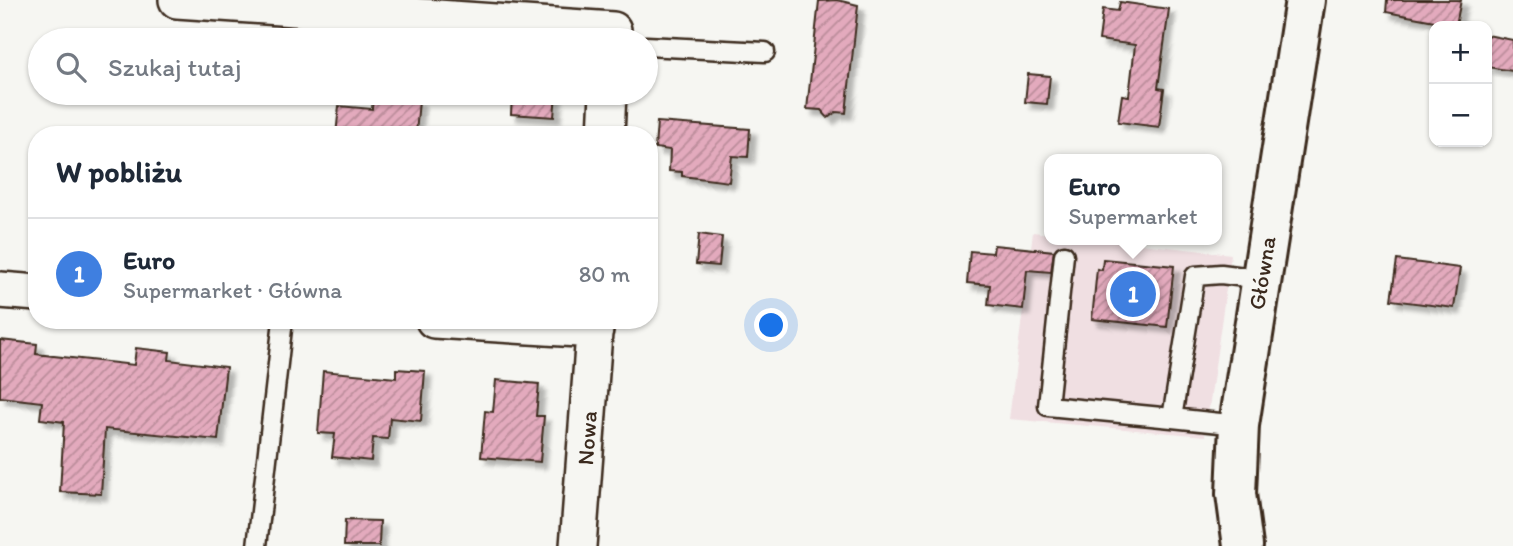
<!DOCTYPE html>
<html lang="pl">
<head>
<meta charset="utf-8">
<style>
  body { margin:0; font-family:Itim,sans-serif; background:#f6f6f7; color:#1f2937 }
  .controls { position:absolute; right:21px; top:21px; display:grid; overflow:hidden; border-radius:14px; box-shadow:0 2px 5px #0004 }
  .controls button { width:63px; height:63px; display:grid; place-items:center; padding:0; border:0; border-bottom:2px solid #e0e1e3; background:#fff; color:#1f2937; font:35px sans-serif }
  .you { position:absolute; left:772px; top:326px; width:24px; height:24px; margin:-18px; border:5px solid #fff; border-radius:50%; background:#1a73e8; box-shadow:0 0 0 10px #1a73e833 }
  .badge { display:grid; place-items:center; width:46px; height:46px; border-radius:50%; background:#0b8043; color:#fff; font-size:23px; font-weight:700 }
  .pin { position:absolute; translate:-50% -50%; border:4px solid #fff; box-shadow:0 2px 7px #0006 }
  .popup { position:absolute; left:1044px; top:154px; width:178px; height:91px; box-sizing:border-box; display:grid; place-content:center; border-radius:14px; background:#fff; filter:drop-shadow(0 2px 5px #0005); font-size:23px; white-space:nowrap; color:#747a83 }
  .popup b { font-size:26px; color:#1f2937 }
  .popup::after { content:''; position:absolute; left:50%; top:100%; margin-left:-14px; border:14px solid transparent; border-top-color:#fff }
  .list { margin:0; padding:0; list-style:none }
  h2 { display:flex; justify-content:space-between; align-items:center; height:91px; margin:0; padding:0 28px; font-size:30px }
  h2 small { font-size:23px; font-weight:400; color:#747a83 }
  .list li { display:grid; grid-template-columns:46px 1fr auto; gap:21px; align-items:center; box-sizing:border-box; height:112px; padding:0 28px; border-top:2px solid #e0e1e3 }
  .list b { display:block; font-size:26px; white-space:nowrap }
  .list p { margin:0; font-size:23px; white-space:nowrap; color:#747a83 }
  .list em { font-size:23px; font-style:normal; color:#747a83 }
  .icon { flex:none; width:38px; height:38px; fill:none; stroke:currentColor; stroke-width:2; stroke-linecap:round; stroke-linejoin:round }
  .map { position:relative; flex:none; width:1513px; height:546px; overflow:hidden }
  .search { position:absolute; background:#fff; box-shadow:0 2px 5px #0004; left:28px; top:28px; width:630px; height:77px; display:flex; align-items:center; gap:18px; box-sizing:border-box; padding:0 24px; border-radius:38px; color:#747a83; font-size:26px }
  .panel { position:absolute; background:#fff; box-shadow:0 2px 5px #0004; left:28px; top:126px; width:630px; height:203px; border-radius:28px }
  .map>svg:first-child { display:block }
</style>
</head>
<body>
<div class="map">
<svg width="1513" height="546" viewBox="0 0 1513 546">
  <defs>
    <pattern id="building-hatch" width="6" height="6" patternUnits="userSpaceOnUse" patternTransform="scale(1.75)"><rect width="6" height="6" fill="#e3aabd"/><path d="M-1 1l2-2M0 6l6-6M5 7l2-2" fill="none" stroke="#b98b99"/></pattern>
    <filter id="shadow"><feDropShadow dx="6" dy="6" stdDeviation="2" flood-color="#0004"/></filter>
  </defs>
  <rect width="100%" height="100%" fill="#f6f6f2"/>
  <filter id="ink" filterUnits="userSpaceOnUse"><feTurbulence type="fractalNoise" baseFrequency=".0143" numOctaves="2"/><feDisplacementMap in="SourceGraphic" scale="14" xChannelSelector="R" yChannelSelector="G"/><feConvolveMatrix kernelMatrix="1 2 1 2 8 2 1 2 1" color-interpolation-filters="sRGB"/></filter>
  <g filter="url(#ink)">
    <path fill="#f0dfe2" d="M1033 232 1049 234V240H1104L1231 254 1205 436 1009 419Z"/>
    <path fill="url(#building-hatch)" stroke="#3b2a1e" stroke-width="2" filter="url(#shadow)" d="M837 0 858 5 846 113 836 112 828 118 821 110 807 109 819 1Z
      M1387 0H1461L1456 25 1386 12Z
      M1120 2 1169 9 1158 88 1164 89 1159 127 1118 122 1122 95 1129 96 1135 45 1099 40 1103 9 1118 11Z
      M1487 35 1513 40V71L1487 67Z
      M1028 74 1050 76 1047 104 1025 102Z
      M512 93H556L554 117 511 114Z
      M373 97 419 101 416 133 336 135 339 106 372 109Z
      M657 122 750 129 748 157 732 156 729 182 682 176V172L669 171 670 150 655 148Z
      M699 234 722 237 719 266 696 264Z
      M994 245 1054 251 1051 272 1027 270 1023 309 988 305 990 285 967 283 970 251 993 253Z
      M1103 259 1174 266 1167 327 1092 319 1097 269 1102 270Z
      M1397 260 1460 268 1454 308 1391 300Z
      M0 340 37 344 36 354 134 365 136 348 170 352 169 360 226 367 218 440 105 429 101 494 60 492 64 422 40 419 42 402 0 397Z
      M396 369 425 371 421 421 390 418 388 439 373 438 371 461 332 457 335 434 318 433 323 371 396 378Z
      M496 380 539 384 536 416H544L540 462 481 457 485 411 493 412Z
      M345 520 380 521 379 546H344Z"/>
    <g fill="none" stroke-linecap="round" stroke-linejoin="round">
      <g stroke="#3b2a1e" stroke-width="23">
        <path id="service" d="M646 46 765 52
          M1064 255 1048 406 1172 418
          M1239 425 1172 418 1195 276 1221 274 1261 279
          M257 546 283 320"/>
      </g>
      <g stroke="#3b2a1e" stroke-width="40">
        <path id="minor" d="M177 0 613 30
          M606 135 608 93
          M0 290 37 293
          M434 320 595 330
          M578 546 595 320"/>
      </g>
      <g stroke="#3b2a1e" stroke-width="44">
        <path id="tertiary" d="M1243 546 1236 494 1239 425 1305 0"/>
      </g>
      <use href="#service" stroke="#f6f6f2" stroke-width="18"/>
      <use href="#minor" stroke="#f6f6f2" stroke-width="35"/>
      <use href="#tertiary" stroke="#f6f6f2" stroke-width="38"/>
    </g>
  </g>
  <g text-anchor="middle" stroke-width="6" stroke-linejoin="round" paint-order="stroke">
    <g font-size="23" fill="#3b2a1e" stroke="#f6f6f2">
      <text transform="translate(1262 273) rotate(-81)" y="8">Główna</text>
      <text transform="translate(587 438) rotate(-86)" y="8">Nowa</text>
    </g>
  </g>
</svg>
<div class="controls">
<button>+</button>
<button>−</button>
</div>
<div class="you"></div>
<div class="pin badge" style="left:1133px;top:294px;background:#3f7fe0">1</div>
<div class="popup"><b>Euro</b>Supermarket</div>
<div class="search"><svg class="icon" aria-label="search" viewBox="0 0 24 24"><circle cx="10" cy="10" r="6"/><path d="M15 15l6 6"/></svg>Szukaj tutaj</div>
<section class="panel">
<h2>W pobliżu<small></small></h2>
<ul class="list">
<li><span class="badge" style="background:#3f7fe0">1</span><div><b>Euro</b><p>Supermarket · Główna</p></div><em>80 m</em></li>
</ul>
</section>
</div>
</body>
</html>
